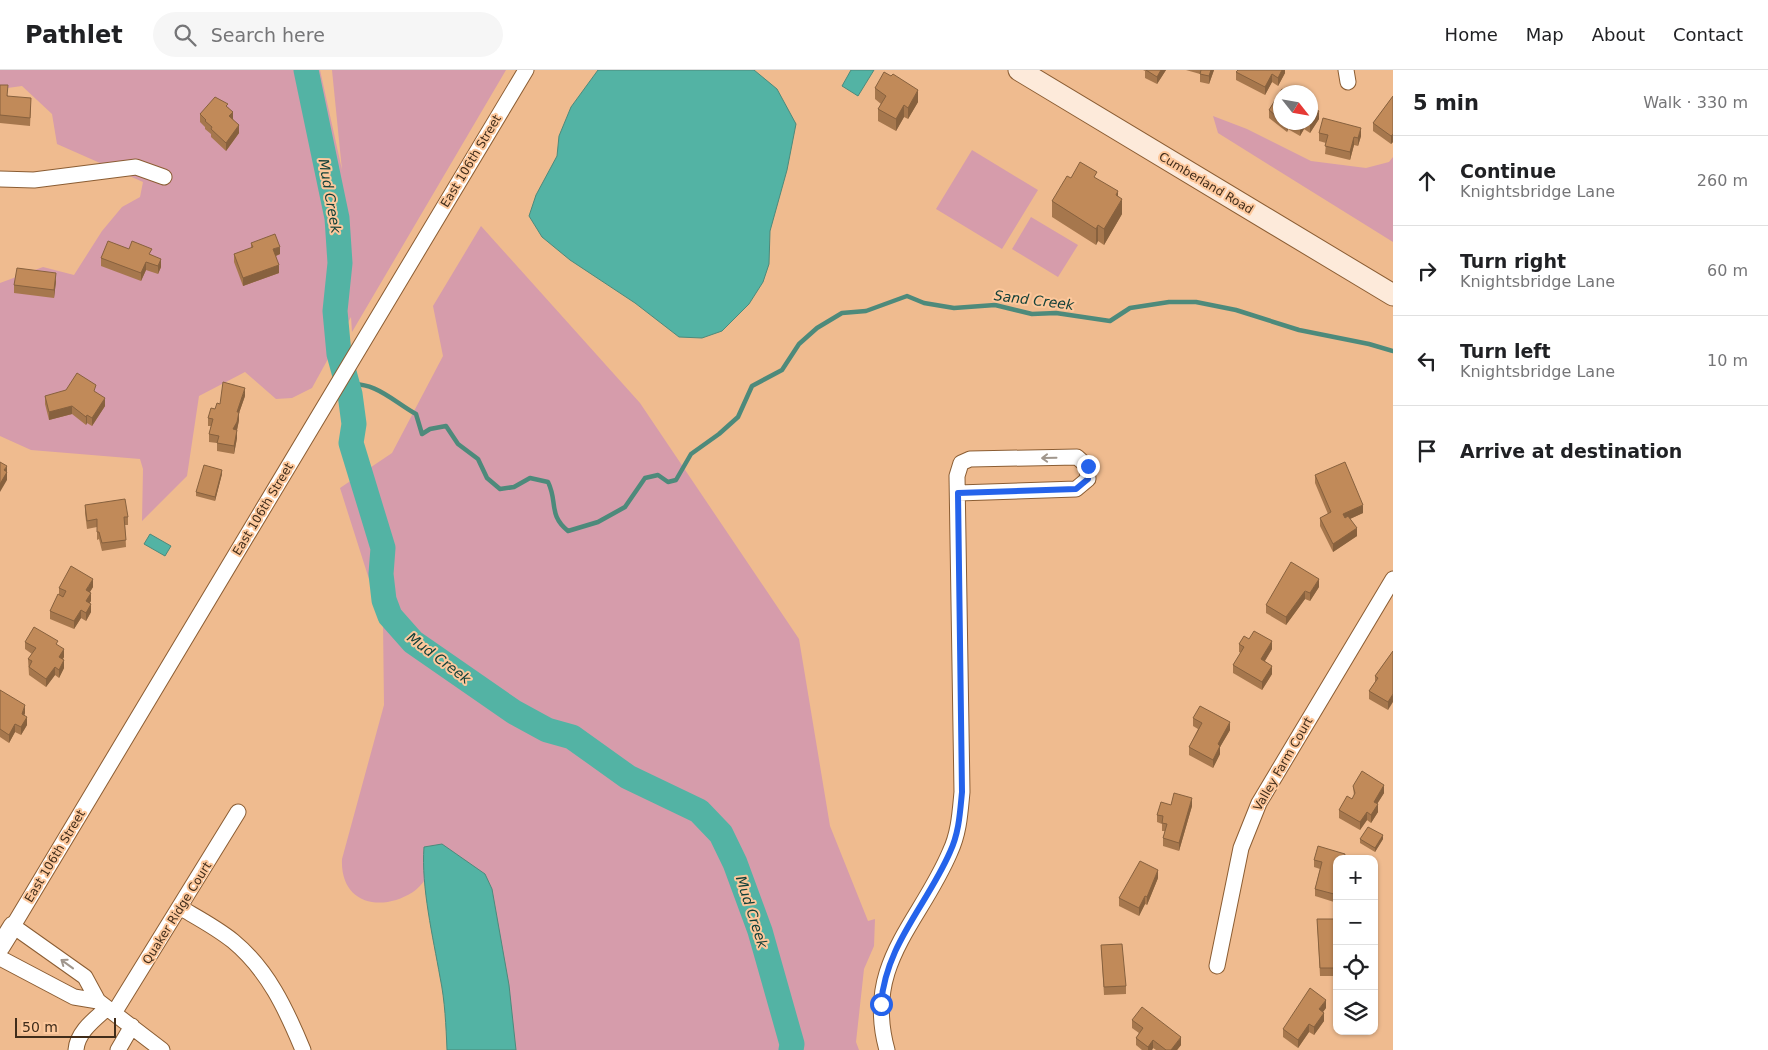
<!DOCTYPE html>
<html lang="en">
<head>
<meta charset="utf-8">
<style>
  body { margin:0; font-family:"DejaVu Sans",sans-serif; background:#f6f6f6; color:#202124 }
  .controls { position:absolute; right:15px; bottom:15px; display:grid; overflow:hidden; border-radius:10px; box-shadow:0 1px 4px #0004 }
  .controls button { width:45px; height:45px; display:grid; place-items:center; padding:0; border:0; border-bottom:1px solid #e0e0e0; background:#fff; color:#202124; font:25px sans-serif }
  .compass { position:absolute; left:1273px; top:15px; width:45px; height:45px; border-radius:50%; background:#fff; box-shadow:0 1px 4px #0004; rotate:121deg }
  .scale { position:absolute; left:15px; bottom:12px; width:101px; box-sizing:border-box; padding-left:5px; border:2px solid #402c1a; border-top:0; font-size:14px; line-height:18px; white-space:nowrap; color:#402c1a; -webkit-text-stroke:4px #fdc89c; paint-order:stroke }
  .stop { position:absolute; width:15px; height:15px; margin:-11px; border:4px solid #2563eb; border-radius:50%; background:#fff }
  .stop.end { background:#2563eb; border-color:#fff; box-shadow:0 1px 5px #0008 }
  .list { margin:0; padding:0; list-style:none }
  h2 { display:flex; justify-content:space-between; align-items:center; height:65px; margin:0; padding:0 20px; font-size:21px }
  h2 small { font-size:16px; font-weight:400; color:#757577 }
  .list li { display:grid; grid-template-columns:32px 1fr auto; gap:15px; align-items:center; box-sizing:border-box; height:90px; padding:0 20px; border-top:1px solid #e0e0e0 }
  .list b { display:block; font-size:19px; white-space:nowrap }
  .list p { margin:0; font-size:16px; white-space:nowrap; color:#757577 }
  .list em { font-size:16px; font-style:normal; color:#757577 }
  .icon { flex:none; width:28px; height:28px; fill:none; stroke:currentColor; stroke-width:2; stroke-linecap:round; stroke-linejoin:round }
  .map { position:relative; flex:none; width:1393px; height:980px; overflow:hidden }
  header { display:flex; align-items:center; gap:30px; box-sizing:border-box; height:70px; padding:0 25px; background:#fff; border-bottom:1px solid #e0e0e0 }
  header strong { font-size:24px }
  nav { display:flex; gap:28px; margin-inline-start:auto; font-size:18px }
  .search { width:350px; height:45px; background:#f6f6f6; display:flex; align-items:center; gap:12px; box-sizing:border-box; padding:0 18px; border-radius:28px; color:#757577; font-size:19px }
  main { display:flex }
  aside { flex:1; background:#fff }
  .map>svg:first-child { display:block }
</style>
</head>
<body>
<header>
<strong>Pathlet</strong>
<div class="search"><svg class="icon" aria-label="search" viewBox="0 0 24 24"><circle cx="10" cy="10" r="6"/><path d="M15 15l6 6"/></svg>Search here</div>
<nav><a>Home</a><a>Map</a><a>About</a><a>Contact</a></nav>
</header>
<main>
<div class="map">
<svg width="1393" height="980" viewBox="0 0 1393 980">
  <rect width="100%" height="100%" fill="#efbb8f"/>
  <path fill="#d69cab" d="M0 0H320L342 100 332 0H506L352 262 351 247 312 318 292 328 276 329 245 302 199 326 187 406 142 451 143 399 140 389 31 380 0 366V213L43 197 74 205 102 161 122 137 140 127 143 112 57 74 52 44 22 16 0 19Z
    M1213 46 1247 59 1311 91 1366 98 1389 92 1393 87V172L1218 63Z
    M972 80 1038 120 1002 179 936 139Z
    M1031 147 1078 175 1058 207 1012 179Z
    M481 156 640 333 799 569 830 756 868 851 875 849 874 876 864 899 856 972 859 980H476L436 796C429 804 422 816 413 822 380 843 340 833 342 789L384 635 383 553 340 418 392 383 443 286 433 236Z"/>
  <path fill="#53b3a4" stroke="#4d8a7b" d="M598 0H754L777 19 796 54 787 100 770 161 769 194 763 212 749 234 722 261 702 268 679 267 635 233 570 190 542 167 529 146 536 125 557 86 559 66 571 37Z
    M851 0H874L858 26 842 16Z
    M150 464 171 476 165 486 144 474Z
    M442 774 485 804 492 819 509 915 516 980H447C446 956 445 931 440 907 433 867 421 817 424 777Z"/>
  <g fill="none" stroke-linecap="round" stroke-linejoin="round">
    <path stroke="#4d8a7b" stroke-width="4.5" d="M347 315C374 310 394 332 416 344L422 364 430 359 446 356 458 374 478 389 487 408 500 419 514 417 530 408 548 412C558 432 548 445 568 461L598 452 625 437 645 408 658 405 668 412 676 410 691 384 719 364 738 347 752 316 782 300 799 274 817 258 842 243 866 241 907 226 924 233 954 238 995 235 1032 244 1056 243 1110 251 1130 238 1169 232H1196L1236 240 1299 260 1369 274 1393 281"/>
    <path stroke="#53b3a4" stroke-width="25" d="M306 0 337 148 340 193 335 241 339 284 350 324 354 354 351 373 383 478 381 504 384 530 390 546 413 572 514 642 547 660 572 667 628 707 699 741 721 764 735 793 760 861 792 974 791 980"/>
    <g stroke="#8b5d33" stroke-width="17">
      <path id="minor" d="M1346 0 1348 12
        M0 109 34 110 136 97 164 107
        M181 838C198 848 217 858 233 871 268 900 286 939 303 980
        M0 888 74 927 98 931
        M1217 896 1241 778 1259 733 1393 509
        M114 943 238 742
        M76 980C77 962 95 949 107 938
        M118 980 132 956
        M162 980 98 931 85 907 13 856 526 0
        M887 980C863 894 920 853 950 782 959 763 960 743 962 722L957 406 961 393 970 389 1077 387 1087 396 1088 409 1076 419 958 423"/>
    </g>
    <g stroke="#8b5d33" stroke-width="21">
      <path id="tertiary" d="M0 877 13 856"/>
    </g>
    <g stroke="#8b5d33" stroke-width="23">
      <path id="secondary" d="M1019 0 1393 225"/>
    </g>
    <use href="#minor" stroke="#fff" stroke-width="15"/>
    <use href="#tertiary" stroke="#fff" stroke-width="19"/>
    <use href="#secondary" stroke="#fdeada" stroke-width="21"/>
  </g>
  <path fill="#a6774d" d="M1143 0H1166L1157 14 1145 8V1Z
    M1186 0H1214L1209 14 1200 12V4Z
    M1285 0V3L1278 16 1272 12 1265 25 1236 10V2Z
    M891 6 918 32 908 49 904 47 896 61 878 51V39L881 34 875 29V18Z
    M0 15 8 26 31 36 30 56 0 53Z
    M1280 22V52H1310L1319 49 1310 63 1304 59 1300 66 1288 59 1287 62 1269 48V40Z
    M1393 26V72L1391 74 1373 61V53Z
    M228 37 239 63 226 81 211 67V64L205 59V57L200 52V44Z
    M1319 63 1361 66 1358 76 1354 75 1350 90 1325 84 1326 73 1319 71Z
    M1071 108 1097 109 1118 126 1122 144 1104 175 1098 171 1096 175 1052 147V131Z
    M251 173 280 184 276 186 279 203 243 216 234 192V184L251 178Z
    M129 179 152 185 161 197 158 204 146 200 141 211 101 196V188Z
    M56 211 54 228 14 223V215Z
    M96 322 105 336 92 356 87 353 86 355 72 344 49 350 45 334V326Z
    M245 326 239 343V350L237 360V368L234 384 217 381V373L209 372V364L211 356H208V348L220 334Z
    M222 404 215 431 196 426V422Z
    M1315 405 1363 443 1350 449 1357 466 1333 482 1320 456V448L1328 444 1315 413Z
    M85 435 128 447V455H125L126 477 102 481 99 469 97 470V457L87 459 85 443Z
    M93 517 90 522 91 531 89 533 91 542 86 551 81 548 74 559 50 549V541L59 525V518Z
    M1319 517 1310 531 1305 529 1286 555 1266 543V535Z
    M1249 569 1272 579 1265 591 1272 604 1262 620 1233 603V595L1241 583 1239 582V574Z
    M25 572 58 576 64 587 63 589 64 598 59 608 55 605 46 617 29 605 28 589 32 584 25 579Z
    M1393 581 1388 640 1369 629V621L1375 612V606Z
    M0 620 25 643 24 646 27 655 21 665 15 662 9 673 0 667Z
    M1193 648 1230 660 1220 677V684L1213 698 1189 685V677L1198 659 1193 656Z
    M1353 716 1384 723 1377 734 1378 742 1371 753 1367 750 1360 760 1339 748V740L1352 729 1354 726Z
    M1171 735 1192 736 1179 781 1163 776V768L1165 761H1162V754L1157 752V745Z
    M1360 769H1383L1375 782 1360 773Z
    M1345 789 1334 832 1315 826V819L1320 799 1314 797V790Z
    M1158 808 1147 835 1145 834 1139 846 1119 836V828Z
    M1317 849H1337L1336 906H1320Z
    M1101 875 1126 916V924L1104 925Z
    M1326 938 1323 942 1324 951 1314 965 1309 962 1298 978 1283 967V959Z
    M1132 950 1181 975 1177 980H1156L1153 978 1152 980H1142L1136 975V968L1139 963 1132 958Z"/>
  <path fill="#87613e" d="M1161 0H1166L1157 14V7Z
    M1211 0H1214L1209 14V6Z
    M1282 0H1285V3L1278 16V8Z
    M1272 4V12L1265 25V17Z
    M918 20V32L908 49V38Z
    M904 35V47L896 61V49Z
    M1319 41V49L1310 63V55Z
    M233 42V50L229 46Z
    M1288 52V59L1287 62V54Z
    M1303 52H1304V59L1300 66V58Z
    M239 55V63L226 81V73Z
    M1361 58V66L1358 76V68Z
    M1393 64V72L1391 74V66Z
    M1354 67V75L1350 90V82Z
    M1118 121V136L1122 129V144L1104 175V159L1116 125Z
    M1098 155V171L1096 175V159Z
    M280 177V184L273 187V179Z
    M161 189V197L158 204V196Z
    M146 192V200L141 211V203Z
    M279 195V203L243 216V208Z
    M56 203V211L54 228V220Z
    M245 318V326L239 343V350L237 360 233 367V359L237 342Z
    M105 328V336L92 356V348Z
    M72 336V344L49 350V342Z
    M87 345V353L86 355V347Z
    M237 360V368L234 384V376Z
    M7 396V410L0 422V414L4 400Z
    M222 400V404L215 431V427Z
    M1363 435V443L1343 452V444Z
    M1357 458V466L1333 482V474Z
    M93 509V517L86 528V520Z
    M1319 509V517L1310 531V523Z
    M1305 521V529L1286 555V547Z
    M91 523V531L86 539V531Z
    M91 534V542L86 551V543Z
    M81 540V548L74 559V551Z
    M1272 571V579L1261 597V589Z
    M64 579V587L59 595V587Z
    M64 590V598L59 608V600Z
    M1272 596V604L1262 620V612Z
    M55 597V605L46 617V609Z
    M1393 624V632L1388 640V632Z
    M25 635V643L22 652V644Z
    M27 647V655L21 665V657Z
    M1230 652V660L1220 677V684L1213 698V690L1218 674Z
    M15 654V662L9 673V665Z
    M1384 715V723L1374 739V732Z
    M1192 728V736L1179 781V773Z
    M1378 734V742L1371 753V745Z
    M1367 742V750L1360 760V752Z
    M1383 765V769L1375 782V778Z
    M1158 800V808L1147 835V827Z
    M1337 814V822L1334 832V824Z
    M1145 826V834L1139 846V838Z
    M1326 930V938L1319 947V939Z
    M1324 943V951L1314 965V957Z
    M1309 954V962L1298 978V970Z
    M1181 967V975L1177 980H1171Z
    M1153 970V978L1152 980H1148V977Z"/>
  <path fill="#c18a59" stroke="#87613e" d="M1146 0H1161L1157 7Z
    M1201 0H1211L1209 6 1200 4Z
    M1238 0H1282L1278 8 1272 4 1265 17 1236 2Z
    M884 2 891 6 893 4 918 20 908 38 904 35 896 49 878 39 886 26 875 18Z
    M0 15H8L7 26 31 28 30 48 0 45Z
    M1282 19 1287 22H1280V49L1269 40Z
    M1393 26V64L1391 66 1373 53Z
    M215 27 228 34 226 36 233 42 229 46 239 55 226 73 211 59 212 57 205 51 206 50 200 44Z
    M1310 36 1319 41 1310 55 1307 52H1310Z
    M1323 48 1361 58 1358 68 1354 67 1350 82 1325 76 1328 65 1319 63Z
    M1290 52H1303L1300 58Z
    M1080 92 1097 102 1094 107 1118 121 1116 125 1122 129 1104 159 1098 155 1096 159 1052 131 1067 106 1071 108Z
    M275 164 280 177 273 179 279 195 243 208 234 184 253 177 251 173Z
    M108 171 129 179 132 171 152 179 149 184 161 189 158 196 146 192 141 203 101 188Z
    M17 198 56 203 54 220 14 215Z
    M77 303 96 315 94 321 105 328 92 348 87 345 86 347 72 336 49 342 45 326 66 320Z
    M223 312 245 318 237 342H239L237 352 233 359 237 360 234 376 217 373 219 366 209 364 213 349 208 348 211 338 215 339 217 333 220 334Z
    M0 392 7 396 4 400 7 402 0 414Z
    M1345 392 1363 435 1343 444 1345 448 1348 446 1357 458 1333 474 1320 448 1331 442 1315 405Z
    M204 395 222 400 215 427 196 422Z
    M125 429 128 447H124L126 470 102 473 99 462H97V449L87 451 85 435Z
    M1291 492 1319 509 1310 523 1305 521 1286 547 1266 535Z
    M71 496 93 509 86 520 91 523 86 531 91 534 86 543 81 540 74 551 50 541 58 524 63 527 66 521 59 518Z
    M34 557 58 571 56 574 64 579 59 587 64 590 59 600 55 597 46 609 29 597 32 591 28 589 36 578 25 572Z
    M1254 561 1272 571 1261 589 1272 596 1262 612 1233 595 1244 577 1239 574 1244 566 1249 569Z
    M1393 581V624L1388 632 1369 621 1378 608 1375 606Z
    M0 620 25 635 22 644 27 647 21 657 15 654 9 665 0 659Z
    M1200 636 1230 652 1218 674 1220 676 1213 690 1189 677 1202 653 1193 648Z
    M1362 701 1384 715 1374 732 1378 734 1371 745 1367 742 1360 752 1339 740 1347 726 1352 729 1355 723 1353 716Z
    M1174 723 1192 728 1179 773 1163 768 1167 754 1162 753 1163 746 1157 745 1161 732 1171 735Z
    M1368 757 1383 765 1375 778 1360 769Z
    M1318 776 1345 784 1344 789H1337V814L1334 824 1315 819 1322 792 1314 790Z
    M1140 791 1158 800 1147 827 1145 826 1139 838 1119 828Z
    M1317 849H1337L1336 898H1320Z
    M1122 874 1126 916 1104 917 1101 875Z
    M1310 918 1326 930 1319 939 1324 943 1314 957 1309 954 1298 970 1283 959Z
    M1142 937 1181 967 1171 980H1166L1153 970 1148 977 1136 968 1143 958 1132 950Z"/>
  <defs><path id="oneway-shaft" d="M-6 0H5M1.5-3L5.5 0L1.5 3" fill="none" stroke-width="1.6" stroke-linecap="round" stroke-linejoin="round" transform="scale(1.25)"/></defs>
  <g stroke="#a0968c">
    <use href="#oneway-shaft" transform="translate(1049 388) rotate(179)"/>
    <use href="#oneway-shaft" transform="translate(67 894) rotate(-144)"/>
  </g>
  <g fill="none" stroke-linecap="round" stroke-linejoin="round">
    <path stroke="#2563eb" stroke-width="6" d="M881 934C886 874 927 835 950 782 959 763 960 743 962 722L958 423 1076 419 1088 409V396"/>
  </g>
  <g text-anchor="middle" stroke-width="4" stroke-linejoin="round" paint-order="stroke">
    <g font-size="12" fill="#402c1a" stroke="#fdc89c">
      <text transform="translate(471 91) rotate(-59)" y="4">East 106th Street</text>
      <text transform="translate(1206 113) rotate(31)" y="4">Cumberland Road</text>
      <text transform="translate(263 439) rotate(-59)" y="4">East 106th Street</text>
      <text transform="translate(1283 694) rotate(-60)" y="4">Valley Farm Court</text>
      <text transform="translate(55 786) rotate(-59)" y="4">East 106th Street</text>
      <text transform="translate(177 843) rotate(-58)" y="4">Quaker Ridge Court</text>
    </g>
    <g font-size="14" font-style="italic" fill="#134039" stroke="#fdc89c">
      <text transform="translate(330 126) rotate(80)" y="5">Mud Creek</text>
      <text transform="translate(1034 230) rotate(7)" y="5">Sand Creek</text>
      <text transform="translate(439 588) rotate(37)" y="5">Mud Creek</text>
      <text transform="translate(752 842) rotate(72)" y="5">Mud Creek</text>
    </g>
  </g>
</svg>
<div class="controls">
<button>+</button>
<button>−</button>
<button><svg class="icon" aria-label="locate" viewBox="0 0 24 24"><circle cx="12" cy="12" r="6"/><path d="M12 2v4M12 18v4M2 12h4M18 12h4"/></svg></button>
<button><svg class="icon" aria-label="layers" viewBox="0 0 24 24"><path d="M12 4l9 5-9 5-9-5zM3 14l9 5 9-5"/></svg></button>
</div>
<svg class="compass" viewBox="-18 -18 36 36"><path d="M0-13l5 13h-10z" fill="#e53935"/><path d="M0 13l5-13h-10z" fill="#757577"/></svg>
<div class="scale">50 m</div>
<div class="stop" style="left:881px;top:934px"></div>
<div class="stop end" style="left:1088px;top:396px"></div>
</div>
<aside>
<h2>5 min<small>Walk · 330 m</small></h2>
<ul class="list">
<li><svg class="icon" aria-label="ahead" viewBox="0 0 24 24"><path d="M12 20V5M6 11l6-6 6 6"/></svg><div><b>Continue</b><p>Knightsbridge Lane</p></div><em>260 m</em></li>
<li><svg class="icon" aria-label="right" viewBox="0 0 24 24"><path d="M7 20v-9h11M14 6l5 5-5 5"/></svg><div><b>Turn right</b><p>Knightsbridge Lane</p></div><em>60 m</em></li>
<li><svg class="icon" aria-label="left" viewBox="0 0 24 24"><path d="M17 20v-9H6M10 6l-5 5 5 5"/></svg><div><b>Turn left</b><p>Knightsbridge Lane</p></div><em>10 m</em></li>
<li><svg class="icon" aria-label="arrive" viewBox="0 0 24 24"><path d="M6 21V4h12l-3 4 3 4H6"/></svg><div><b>Arrive at destination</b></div></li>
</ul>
</aside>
</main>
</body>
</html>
